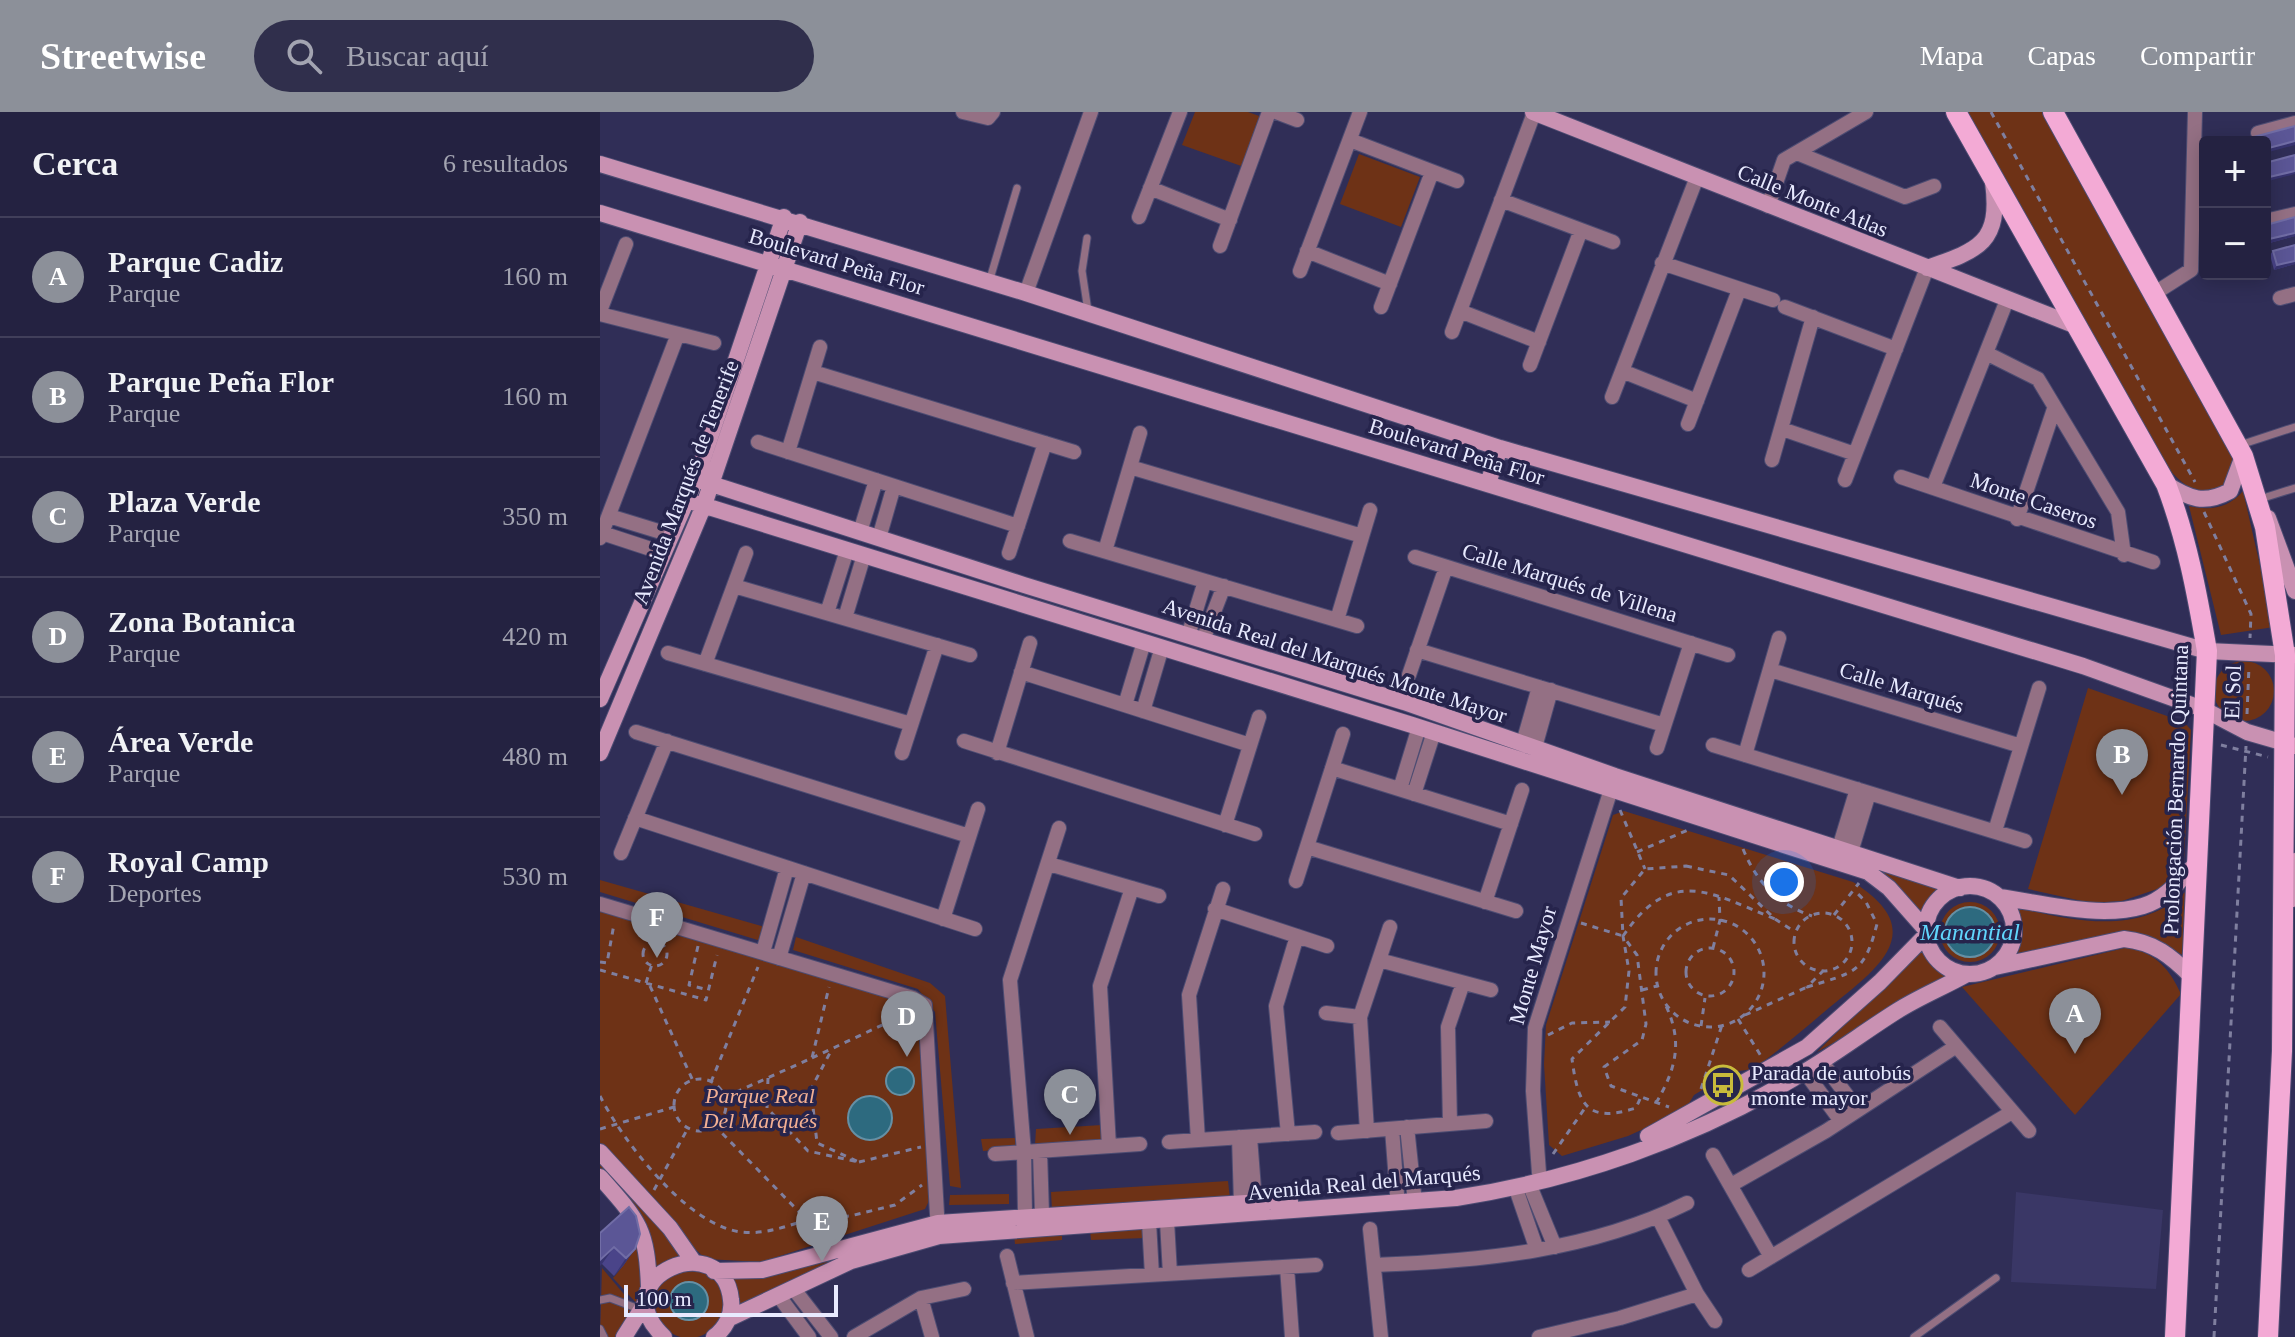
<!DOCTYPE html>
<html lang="es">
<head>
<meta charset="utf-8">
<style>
  body { margin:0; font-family:Georgia,serif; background:#302f4c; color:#f1f3f6 }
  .controls { position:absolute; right:24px; top:24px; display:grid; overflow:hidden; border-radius:8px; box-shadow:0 4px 20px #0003 }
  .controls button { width:72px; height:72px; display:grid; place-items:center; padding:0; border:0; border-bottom:2px solid #413f5a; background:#242241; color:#f1f3f6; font:40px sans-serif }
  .scale { position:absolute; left:24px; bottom:20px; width:214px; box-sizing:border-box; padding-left:8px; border:4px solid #e8eaff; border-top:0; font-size:22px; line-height:28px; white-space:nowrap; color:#e8eaff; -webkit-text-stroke:6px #26244c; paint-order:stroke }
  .you { position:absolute; left:1184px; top:770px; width:28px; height:28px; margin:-20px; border:6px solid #fff; border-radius:50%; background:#1a73e8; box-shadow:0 0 0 12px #1a73e833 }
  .badge { display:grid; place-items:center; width:52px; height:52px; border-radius:50%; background:#8c9099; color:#fff; font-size:26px; font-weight:700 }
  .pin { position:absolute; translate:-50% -66px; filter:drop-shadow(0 2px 4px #0008) }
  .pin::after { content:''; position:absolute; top:42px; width:28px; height:24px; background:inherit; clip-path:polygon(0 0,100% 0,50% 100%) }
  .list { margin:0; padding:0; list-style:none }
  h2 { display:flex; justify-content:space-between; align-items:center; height:104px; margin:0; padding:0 32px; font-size:34px }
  h2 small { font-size:26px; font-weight:400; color:#a3a4b1 }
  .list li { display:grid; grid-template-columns:52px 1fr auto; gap:24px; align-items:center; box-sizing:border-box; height:120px; padding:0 32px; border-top:2px solid #413f5a }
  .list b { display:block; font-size:30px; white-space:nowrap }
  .list p { margin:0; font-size:26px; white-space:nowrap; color:#a3a4b1 }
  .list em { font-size:26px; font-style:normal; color:#a3a4b1 }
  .icon { flex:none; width:44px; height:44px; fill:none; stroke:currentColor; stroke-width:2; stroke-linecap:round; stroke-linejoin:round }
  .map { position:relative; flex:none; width:1695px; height:1225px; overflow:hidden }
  header { display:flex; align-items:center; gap:48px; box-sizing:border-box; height:112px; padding:0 40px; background:#8c9099; color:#fff }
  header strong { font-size:38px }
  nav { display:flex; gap:44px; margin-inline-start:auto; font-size:28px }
  .search { width:560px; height:72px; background:#302f4c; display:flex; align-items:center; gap:20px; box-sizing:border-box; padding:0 28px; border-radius:44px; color:#a3a4b1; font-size:30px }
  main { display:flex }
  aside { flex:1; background:#242241 }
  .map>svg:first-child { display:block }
</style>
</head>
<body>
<header>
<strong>Streetwise</strong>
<div class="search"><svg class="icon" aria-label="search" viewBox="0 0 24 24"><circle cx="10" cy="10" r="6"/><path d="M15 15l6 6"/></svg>Buscar aquí</div>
<nav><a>Mapa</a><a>Capas</a><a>Compartir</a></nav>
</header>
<main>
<aside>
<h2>Cerca<small>6 resultados</small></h2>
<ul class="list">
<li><span class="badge">A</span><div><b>Parque Cadiz</b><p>Parque</p></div><em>160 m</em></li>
<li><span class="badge">B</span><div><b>Parque Peña Flor</b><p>Parque</p></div><em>160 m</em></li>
<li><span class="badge">C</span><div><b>Plaza Verde</b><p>Parque</p></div><em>350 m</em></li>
<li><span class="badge">D</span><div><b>Zona Botanica</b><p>Parque</p></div><em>420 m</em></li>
<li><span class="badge">E</span><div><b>Área Verde</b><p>Parque</p></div><em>480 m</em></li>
<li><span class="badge">F</span><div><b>Royal Camp</b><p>Deportes</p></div><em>530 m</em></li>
</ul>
</aside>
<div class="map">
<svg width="1695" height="1225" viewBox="0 0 1695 1225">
  <rect width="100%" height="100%" fill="#302e57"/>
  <path fill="#3a3766" d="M1416 1080 1563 1098 1556 1177 1411 1170Z"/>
  <path fill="#6e3216" d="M595 0H648L662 5 644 55 582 33Z
    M1368 0H1444L1632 339 1633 350 1624 374C1600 388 1585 375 1569 357Z
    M759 42 820 65 801 115 740 92Z
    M1643 379 1674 515 1621 523 1589 394C1610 399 1629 396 1643 379Z
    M1614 579a30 30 0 1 1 60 0a30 30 0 1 1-60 0Z
    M1488 576 1584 610 1591 618 1584 748 1563 775 1522 789 1491 791 1428 777Z
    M1024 699 1253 770C1331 819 1278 856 1230 895 1205 916 1180 938 1153 957L1132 960 1094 983 1085 998 1028 1024 962 1044 949 1033 944 952 946 913 1013 703Z
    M1263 753 1347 777 1333 790 1323 807Z
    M0 768 165 815 161 829 0 780Z
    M1589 776 1586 845 1550 824 1537 822 1417 841 1421 816 1417 798 1420 796C1476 810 1545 824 1589 776Z
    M1340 820a30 30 0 1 1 60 0a30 30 0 1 1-60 0Z
    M0 793 325 894 329 1089 325 1097 161 1150 106 1147 71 1115 0 1036Z
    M196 825 330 871 345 884 361 1076 350 1074 335 900 318 877 193 838Z
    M1325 833 1332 848 1354 864 1217 940Z
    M1529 835C1557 843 1569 856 1581 882L1475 1003 1362 875Z
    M502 1013 505 1029 435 1033 436 1017Z
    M415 1026 416 1036 383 1039 381 1027Z
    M0 1041 89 1147 51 1172 50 1134 0 1062Z
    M628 1069 630 1087 452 1098 451 1080Z
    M409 1082V1092L349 1093 350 1083Z
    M333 1114 139 1196 133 1166Z
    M545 1115V1126L491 1128 490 1118Z
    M462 1120V1128L415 1132 414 1122Z
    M25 1121 46 1134 41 1196 13 1166C27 1151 28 1141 25 1121Z
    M54 1191a35 35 0 1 1 70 0a35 35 0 1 1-70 0Z
    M2 1156 38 1199 22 1225H0Z"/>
  <path fill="#2d6a7f" stroke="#6590a5" stroke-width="2" d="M1345 820a25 25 0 1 1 50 0a25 25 0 1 1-50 0Z
    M286 969a14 14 0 1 1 28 0a14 14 0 1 1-28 0Z
    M248 1006a22 22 0 1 1 44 0a22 22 0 1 1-44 0Z
    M70 1189a19 19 0 1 1 38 0a19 19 0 1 1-38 0Z"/>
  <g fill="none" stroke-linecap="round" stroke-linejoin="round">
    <g stroke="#4d4c72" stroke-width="9">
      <path id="lane" d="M487 126 482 159 488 199
        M389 170 417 76
        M1640 333 1695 315
        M1660 387 1695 376
        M0 1188 10 1186 39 1197
        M0 1217 4 1225
        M1314 1225 1396 1166"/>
    </g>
    <g stroke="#4d4c72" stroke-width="16">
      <path id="street" d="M363 0 388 6 393 0
        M676 0 697 8
        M1658 21 1695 11
        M750 28 857 69
        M1197 41 1305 85 1334 74
        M550 76 630 108
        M901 88 1013 130
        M1168 94 1184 48 1266 0
        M539 105 580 0
        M1665 109 1695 102
        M620 134 669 0
        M707 139 790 172
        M1062 151 1173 188
        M700 159 760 0
        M426 181 491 0
        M1555 181 1591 158 1595 0
        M1680 186 1695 182
        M781 195 832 60
        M1185 195 1296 237
        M0 199 26 132
        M860 199 939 230
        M0 202 114 231
        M852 220 934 1
        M1388 242 1438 267 1518 400 1524 443
        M930 253 981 118
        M1022 259 1097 289
        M213 260 474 340
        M1012 285 1097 65
        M1088 312 1139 178
        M1182 317 1255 342
        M158 330 418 414
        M188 340 220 235
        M1172 348 1213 205
        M530 355 762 424
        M1301 365 1553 450
        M1245 368 1327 156
        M1333 375 1407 188
        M9 404 71 423
        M1417 407 1454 297
        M260 420 276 368
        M2 421 63 441
        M0 426 78 222
        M279 426 294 374
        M470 429 757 514
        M505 439 540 321
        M409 441 445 331
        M815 445 1128 543
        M134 474 370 543
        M227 501 247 438
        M245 506 264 443
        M737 508 770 398
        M588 524 605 469
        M603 528 624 474
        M817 538 1064 613
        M68 541 311 612
        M105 552 146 441
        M1170 558 1421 634
        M421 560 650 633
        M809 563 846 455
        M525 593 544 530
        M543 599 562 535
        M36 620 369 724
        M364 629 655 722
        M923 631 939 575
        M1113 633 1425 729
        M935 635 951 578
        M1057 636 1091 531
        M302 641 337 533
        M397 641 430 531
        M1145 643 1179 526
        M732 656 911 712
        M800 677 819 615
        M814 682 834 620
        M35 706 375 817
        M625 713 659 605
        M1395 719 1439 576
        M707 735 916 799
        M1239 736 1257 677
        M1251 740 1269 681
        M21 741 67 629
        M449 752 559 784
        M696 769 743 622
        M885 790 922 678
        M0 792 313 886 325 893 338 1119
        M615 797 727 834
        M343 807 378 697
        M163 840 187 756
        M179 846 204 761
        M779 848 891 878
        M726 901 760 905
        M1340 915 1429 1019
        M1221 949 1258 998
        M1205 960 1241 1009
        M850 1012 848 915 863 871
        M807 1015 814 1081
        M792 1017 797 1082
        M767 1019 760 905 790 815
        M738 1021 886 1009
        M688 1022 676 894 697 824
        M639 1025 641 1091
        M650 1025 655 1090
        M598 1028 589 883 623 777
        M569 1030 715 1020
        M509 1034 500 874 532 776
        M440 1040 442 1102
        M395 1042 540 1032
        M1113 1043 1171 1145
        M939 1061 933 979 935 916 1014 668
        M1131 1073 1226 1019 1355 935
        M930 1074 955 1135
        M916 1077 937 1138
        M425 1103 424 1040 410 868 459 716
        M1058 1105 1097 1182 1115 1209
        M567 1109 570 1162
        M549 1110 552 1163
        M770 1117 781 1225
        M407 1144 427 1225
        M774 1153C881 1149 990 1139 1087 1091
        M687 1155 692 1225
        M1149 1158 1412 1000
        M413 1171 716 1153
        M193 1176 231 1225
        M178 1183 209 1225
        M321 1186 332 1225
        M254 1225 321 1186 364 1177
        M939 1225 1020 1206 1097 1182"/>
    </g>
    <g stroke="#4d4c72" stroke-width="18">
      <path id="secondary" d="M933 0 1479 215
        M0 52 426 181 900 336 1607 539 1695 543
        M0 101 1483 554 1603 597 1647 620 1695 634
        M1327 156C1379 138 1401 131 1393 70
        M96 367 424 473 804 590 1015 664 1360 776
        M888 371 900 336
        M1566 372C1590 387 1604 393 1630 379L1643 344
        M86 388 812 613 1268 760 1289 776 1327 819
        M1668 406 1695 479
        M0 587 96 367 184 105
        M0 641 104 393 200 110
        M1326 818a44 44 0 1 1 88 0a44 44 0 1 1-88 0Z
        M1399 785C1443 791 1499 807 1543 794 1565 788 1582 766 1597 751
        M1692 787 1695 749
        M1395 855 1524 827C1554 830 1571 844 1592 865
        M1048 1024 1207 935 1280 870 1327 822
        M0 1040 70 1116 93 1149
        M0 1065C39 1109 47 1117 49 1176
        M114 1159 162 1158 338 1111 690 1088
        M130 1206 251 1149 339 1124 856 1086C974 1068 1091 1027 1194 966 1230 946 1262 921 1297 899 1319 885 1344 875 1367 862
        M24 1225 46 1190
        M64 1225C0 1164 124 1114 131 1188 133 1202 126 1216 114 1225"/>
    </g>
    <g stroke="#4d4c72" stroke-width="22">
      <path id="primary" d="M1356 0 1566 372C1587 427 1597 481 1607 539L1575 1225
        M1453 0 1643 344 1665 415 1685 543 1682 939 1668 1225"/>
    </g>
    <path stroke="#7f7f9f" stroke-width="3" stroke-dasharray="6 6" stroke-linecap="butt" d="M1391 0 1595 370
      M1604 400 1651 502 1650 526
      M1647 602 1649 554
      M1621 633 1668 645
      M1020 698 1045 757
      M1143 737C1157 771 1178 792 1212 804
      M1037 740 1088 718
      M1086 754 1129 763 1175 807C1109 780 1071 754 1023 824L1021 786 1045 757Z
      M1194 830a29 29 0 1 1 58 0a29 29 0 1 1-58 0Z
      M1234 803 1259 771
      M1175 807 1195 820
      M1056 861a54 54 0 1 1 108 0a54 54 0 1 1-108 0Z
      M981 811 1023 824
      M43 842a12 12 0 1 1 24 0a12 12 0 1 1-24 0Z
      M98 834 89 873 108 878
      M1086 860a24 24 0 1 1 48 0a24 24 0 1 1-48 0Z
      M1113 836 1120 808 1119 785
      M0 850 7 851 14 812
      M0 858 106 888 117 843
      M1224 858 1207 875C1255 860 1264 862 1277 812L1266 790 1254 778
      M46 871 52 852
      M50 874 93 969
      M1042 878 1057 874
      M1145 903 1207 875
      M1138 907 1161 944
      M1101 914 1105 886
      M948 923 972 911 1010 910
      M212 946 310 900
      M168 966 167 996 208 1039 259 1050 217 1031 211 977 232 937
      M74 993a26 26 0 1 1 52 0a26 26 0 1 1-52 0Z
      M111 970 158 855
      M1101 977 1122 913
      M0 984C23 1029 79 1101 128 1117 155 1126 181 1116 207 1108L115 1014
      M125 985 212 946 229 875
      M1040 987 1036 996C986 1012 978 992 972 947L1025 895 1029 859 1023 824 1037 843 1046 912 1042 928 1004 955 1011 974 1069 995
      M1056 991C1076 957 1083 930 1066 894
      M0 1017 74 995
      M953 1042 985 996
      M259 1050 321 1035
      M54 1078 88 1016
      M207 1108 250 1104 295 1093 322 1073
      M1614 1225 1646 634"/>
    <use href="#lane" stroke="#947084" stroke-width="7"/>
    <use href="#street" stroke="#947084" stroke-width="14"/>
    <use href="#secondary" stroke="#c991b2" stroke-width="16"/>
    <use href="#primary" stroke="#f3aad5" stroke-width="20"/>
  </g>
  <path fill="#4a4489" d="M1695 105V124L1666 132 1665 126 1666 113Z
    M1695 133V152L1674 158 1670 143 1673 139Z
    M0 1121 35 1137 23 1154 14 1164 2 1152Z"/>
  <path fill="#383470" d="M1695 29V33L1665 41V37Z
    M1695 59V62L1665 70V66Z
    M1695 121V124L1666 132 1669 127Z
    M1695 149V152L1674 158 1677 153Z
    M14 1135 2 1152 0 1154V1148Z
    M35 1137 23 1154 14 1164 26 1146Z"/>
  <path fill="#5b5696" stroke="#716da6" stroke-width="2" d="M1695 14V29L1665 37V30H1651L1650 26Z
    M1695 43V59L1665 66V51Z
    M1695 105V121L1669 127 1666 113Z
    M1695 133V149L1677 153 1673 139Z
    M29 1095 36 1104 40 1122 35 1137 26 1146 14 1135 0 1148V1121Z"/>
  <defs>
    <g id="bus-ring" transform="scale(2)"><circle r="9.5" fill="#26244c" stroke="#c8bb3b" stroke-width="1.5"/><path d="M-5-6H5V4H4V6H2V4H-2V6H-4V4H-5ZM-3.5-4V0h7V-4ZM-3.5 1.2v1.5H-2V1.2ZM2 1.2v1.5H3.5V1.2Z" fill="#c8bb3b"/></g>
  </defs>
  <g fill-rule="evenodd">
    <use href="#bus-ring" x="1123" y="973"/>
  </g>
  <g text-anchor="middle" stroke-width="7" stroke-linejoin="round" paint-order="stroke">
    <g font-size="22" fill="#e8eaff" stroke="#26244c">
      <text transform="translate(1213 88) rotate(22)" y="8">Calle Monte Atlas</text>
      <text transform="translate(237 149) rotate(17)" y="8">Boulevard Peña Flor</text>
      <text transform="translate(857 339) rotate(17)" y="8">Boulevard Peña Flor</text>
      <text transform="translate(85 370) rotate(-69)" y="8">Avenida Marqués de Tenerife</text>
      <text transform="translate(1434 388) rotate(19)" y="8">Monte Caseros</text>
      <text transform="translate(970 470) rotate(17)" y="8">Calle Marqués de Villena</text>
      <text transform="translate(735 548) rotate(18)" y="8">Avenida Real del Marqués Monte Mayor</text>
      <text transform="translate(1302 575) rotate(17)" y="8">Calle Marqués</text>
      <text transform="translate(1632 580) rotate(-88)" y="8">El Sol</text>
      <text transform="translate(1575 678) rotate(-88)" y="8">Prolongación Bernardo Quintana</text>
      <text transform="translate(932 853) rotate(-74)" y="8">Monte Mayor</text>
      <text transform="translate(764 1070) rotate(-5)" y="8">Avenida Real del Marqués</text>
    </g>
    <g font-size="22" fill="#e8eaff" stroke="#26244c" text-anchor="start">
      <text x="1151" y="968">Parada de autobús<tspan x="1151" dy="25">monte mayor</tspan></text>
    </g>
    <g font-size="22" font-style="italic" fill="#f3b093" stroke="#26244c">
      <text x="160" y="991">Parque Real<tspan x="160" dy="25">Del Marqués</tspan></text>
    </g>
    <g font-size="24" font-style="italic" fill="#61d6fd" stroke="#26244c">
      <text x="1370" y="828">Manantial</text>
    </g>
  </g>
</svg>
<div class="controls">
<button>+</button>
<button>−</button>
</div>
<div class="scale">100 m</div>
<div class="you"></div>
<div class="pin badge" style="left:1475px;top:942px">A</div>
<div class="pin badge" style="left:1522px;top:683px">B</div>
<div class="pin badge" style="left:470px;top:1023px">C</div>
<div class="pin badge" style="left:307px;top:945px">D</div>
<div class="pin badge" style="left:222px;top:1150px">E</div>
<div class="pin badge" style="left:57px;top:846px">F</div>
</div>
</main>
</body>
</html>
